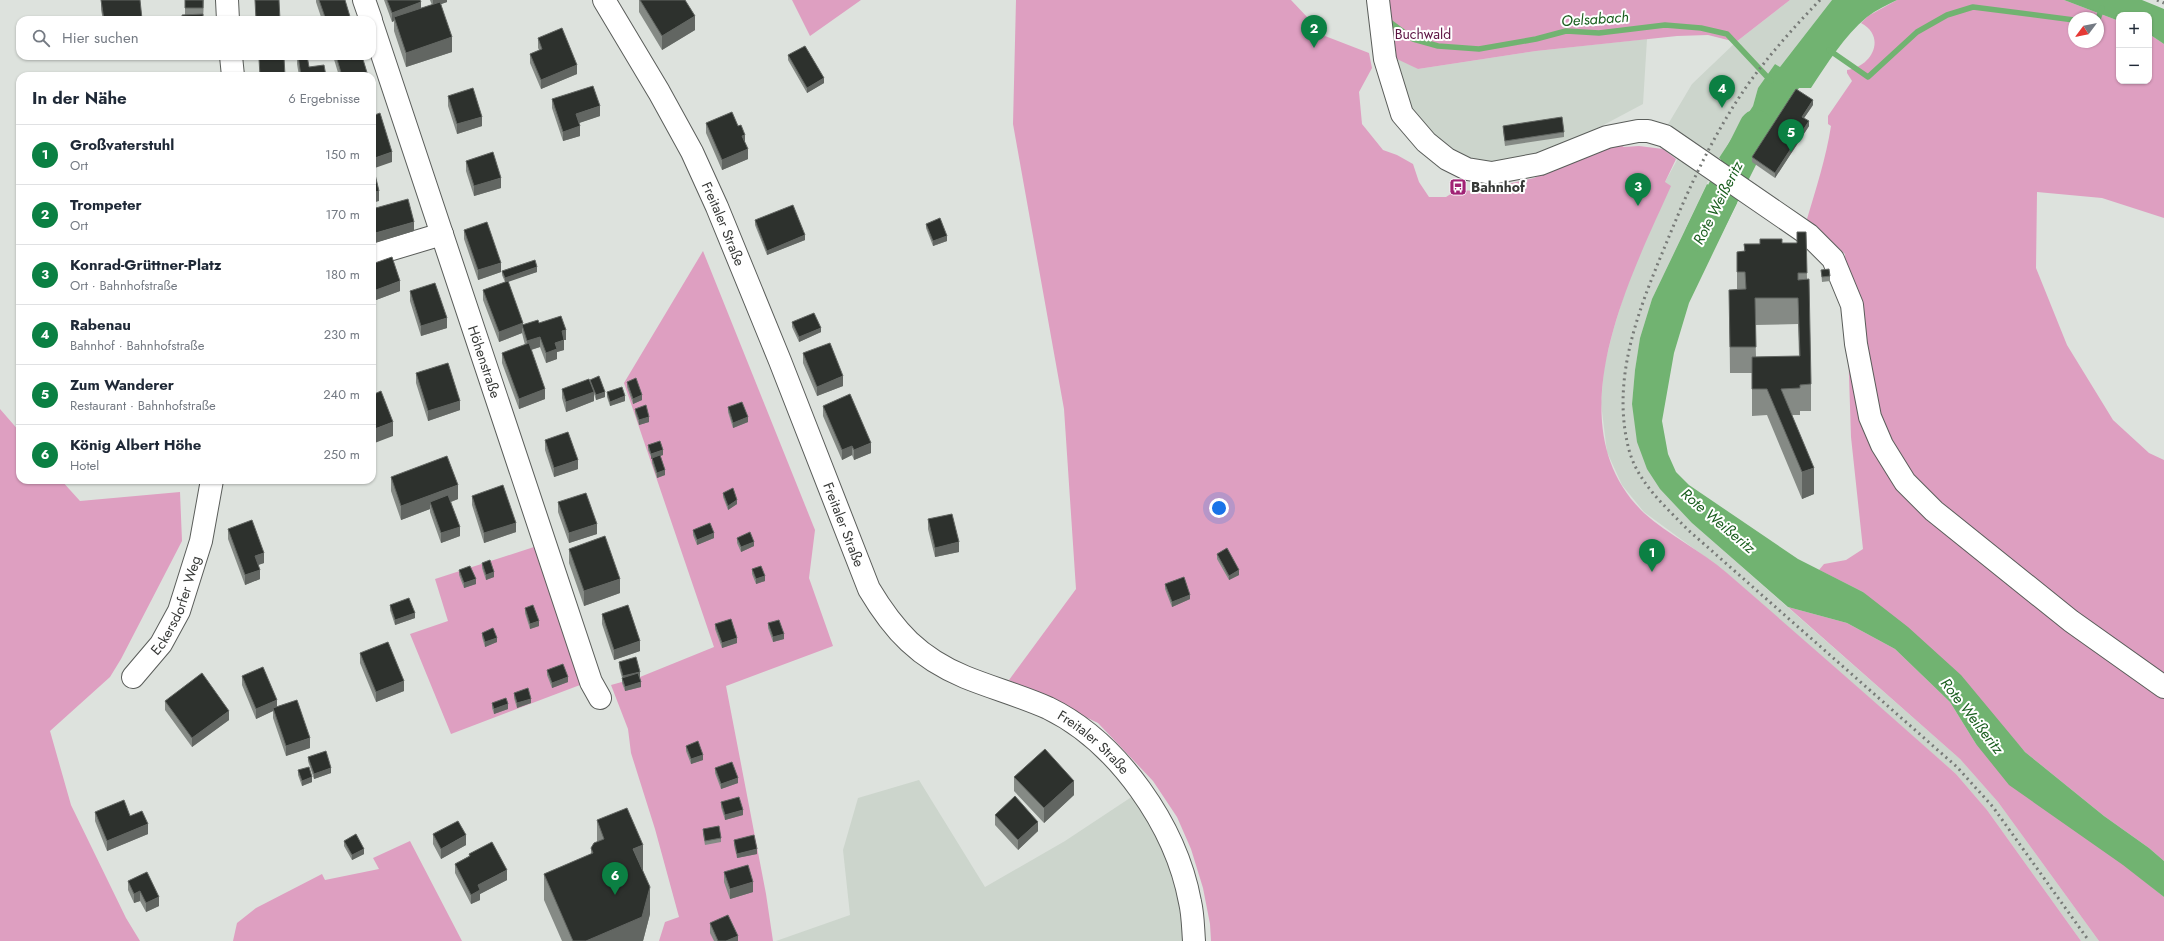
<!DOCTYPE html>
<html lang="de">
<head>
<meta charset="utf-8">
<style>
  body { margin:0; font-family:Jost,sans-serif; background:#f2f2f3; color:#1f2937 }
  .controls { position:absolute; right:12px; top:12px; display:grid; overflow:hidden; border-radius:8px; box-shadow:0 1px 3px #0004 }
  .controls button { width:36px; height:36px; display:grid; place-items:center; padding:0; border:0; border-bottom:1px solid #e0e1e3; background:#fff; color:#1f2937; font:20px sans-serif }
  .compass { position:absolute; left:2068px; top:12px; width:36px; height:36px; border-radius:50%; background:#fff; box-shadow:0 1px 3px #0004; rotate:238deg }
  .you { position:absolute; left:1219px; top:508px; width:14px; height:14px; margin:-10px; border:3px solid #fff; border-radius:50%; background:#1a73e8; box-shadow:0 0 0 6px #1a73e833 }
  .badge { display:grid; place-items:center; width:26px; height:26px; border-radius:50%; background:#0b8043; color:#fff; font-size:13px; font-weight:700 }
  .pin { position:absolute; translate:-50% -33px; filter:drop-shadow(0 1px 2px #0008) }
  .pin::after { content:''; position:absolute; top:21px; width:14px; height:12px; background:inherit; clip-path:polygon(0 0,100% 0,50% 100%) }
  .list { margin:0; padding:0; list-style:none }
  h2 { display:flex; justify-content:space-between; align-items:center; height:52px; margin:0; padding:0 16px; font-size:17px }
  h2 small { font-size:13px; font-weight:400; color:#747a83 }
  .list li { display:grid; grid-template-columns:26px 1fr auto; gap:12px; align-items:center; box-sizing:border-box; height:60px; padding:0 16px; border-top:1px solid #e0e1e3 }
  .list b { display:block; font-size:15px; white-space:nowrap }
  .list p { margin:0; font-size:13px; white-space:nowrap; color:#747a83 }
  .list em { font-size:13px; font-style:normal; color:#747a83 }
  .icon { flex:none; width:22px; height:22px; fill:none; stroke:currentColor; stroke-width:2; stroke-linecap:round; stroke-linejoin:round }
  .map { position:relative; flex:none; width:2164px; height:941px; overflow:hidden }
  .search { position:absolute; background:#fff; box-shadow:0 1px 3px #0004; left:16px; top:16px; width:360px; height:44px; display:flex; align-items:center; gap:10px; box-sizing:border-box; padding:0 14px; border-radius:12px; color:#747a83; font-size:15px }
  .panel { position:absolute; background:#fff; box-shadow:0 1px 3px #0004; left:16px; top:72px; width:360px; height:412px; border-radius:12px }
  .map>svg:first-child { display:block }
</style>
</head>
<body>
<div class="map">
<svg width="2164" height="941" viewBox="0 0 2164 941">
  <rect width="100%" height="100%" fill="#dde2dd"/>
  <path fill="#ccd5cc" d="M1790 0H1832L1780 67 1775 64 1758 88 1753 106 1719 158 1652 299 1640 338 1635 370 1632 404 1692 523 1960 759 1998 802 2099 941H2081L1987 810 1956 774 1723 570 1644 512 1622 485 1607 452 1601 403 1604 367 1613 331 1626 288 1665 182 1688 140 1667 126 1692 84 1736 42Z
    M1647 39 1643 104 1564 146 1539 154 1498 164 1472 160 1451 150 1434 139 1407 103 1388 52 1418 69 1536 51Z
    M919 780 985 887 1065 841 1133 796 1152 825 1168 858 1178 889 1185 941H776L850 915 843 850 858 798Z"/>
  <path fill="#de9fc1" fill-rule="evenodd" d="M792 0H861L810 36Z
    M1016 0H1291L1325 36 1369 53 1372 68 1359 92 1362 124 1383 150 1397 155 1413 164 1419 182 1429 197H1446L1457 190 1477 191 1534 178 1613 141 1624 147 1639 146 1663 149 1676 159 1665 182 1671 186C1630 278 1553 426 1644 513 1668 535 1702 551 1727 573 1804 640 1880 706 1956 774L1987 810 2081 941H1211L1210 924 1203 888 1191 849 1177 817 1153 781 1098 723 1009 680 1076 589 1064 409 1013 124Z
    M1385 0H1790L1736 42 1708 35 1677 36 1536 51 1418 69 1399 60 1388 52Z
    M1897 0H2064L2119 21V81H2149V34L2164 44V218L2102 198 2037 192 2036 268 2067 345 2113 420 2149 453 2164 460V861L2149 848 2104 816 2025 752 1993 716 1863 592 1819 570 1824 564 1846 560 1863 549 1851 437 1845 254 1807 219C1816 189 1826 158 1831 126L1828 124V116L1852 81 1847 73V70C1872 67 1887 37 1861 23L1868 16ZM2074 18H2098V42H2074Z
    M703 251 815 530 809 578 833 646 726 686 766 894 773 941H659L665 922 679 917 655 829 631 753 628 729 611 685 640 677 714 647 624 383Z
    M0 409 20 432V480H61L80 501 180 492 182 541 121 659 110 677 50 731 71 805 126 918 140 941H0Z
    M537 546 580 685 451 734 410 634 448 621 435 579Z
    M1788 607 1847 623 1895 649 1950 702 1976 744 2164 897V941H2099L1998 802 1960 759Z
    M410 841 462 941H233L237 923 256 908 322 874 325 880 379 869 373 858Z"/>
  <path fill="#71b371" d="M1832 0H1897C1887 5 1876 10 1867 17 1844 36 1827 64 1811 88H1799L1745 175 1719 158 1753 106 1758 88 1775 64 1780 67Z
    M2064 0H2142L2164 9V44L2149 34V15H2119V21Z
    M1707 184 1737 203 1689 303 1674 353 1662 421 1668 454 1676 472 1689 485 1798 559 1863 592 1908 627 1961 675 2025 752 2104 816 2149 848 2164 861V897L2123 865 2009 785 1976 744 1950 702 1895 649 1847 623 1788 607 1692 523 1660 489 1647 469 1637 442 1632 404 1635 370 1640 338 1652 299Z"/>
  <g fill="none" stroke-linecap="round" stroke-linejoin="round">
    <path stroke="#71b371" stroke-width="5.5" d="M2098 19 2102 8
      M1387 20 1413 39 1438 46 1479 49 1536 39 1566 31 1599 33 1665 25 1701 28 1727 34 1771 81
      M1829 50 1868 77 1917 32 1947 15 1973 7 2074 20"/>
    <path stroke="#71b371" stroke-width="34" d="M1702 235 1756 127"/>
    <g stroke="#5a5d5a" stroke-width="24">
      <g id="minor">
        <path d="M227 0 228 20"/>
        <path d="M364 0 371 20"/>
        <path id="s1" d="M372 24 591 682 600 698"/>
        <path d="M231 56 233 76"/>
        <path d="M372 255 442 234"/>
        <path id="s2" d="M133 677 161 644 179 611 201 541 212 480"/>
      </g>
    </g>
    <g stroke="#5a5d5a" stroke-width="24">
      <path id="tertiary" d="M1378 0 1385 59 1402 114 1426 142 1447 159 1467 169 1492 173 1540 164 1607 137 1638 131H1648L1665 136 1809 235 1833 259 1852 305 1856 344 1870 417 1882 445 1905 482 1934 511 2071 621 2164 687"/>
    </g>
    <g stroke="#5a5d5a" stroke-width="24">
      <g id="secondary">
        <path id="s3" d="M604 0 659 92 692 152 717 207 780 361 869 589C894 631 919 658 965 677 992 688 1021 696 1048 708 1118 742 1176 826 1190 902 1193 914 1193 928 1194 941"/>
      </g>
    </g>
    <use href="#minor" stroke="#fff" stroke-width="22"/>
    <use href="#tertiary" stroke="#fff" stroke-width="22"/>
    <use href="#secondary" stroke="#fff" stroke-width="22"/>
    <path stroke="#777a77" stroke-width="3" stroke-dasharray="2 4" stroke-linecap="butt" d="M1820 0C1795 26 1770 54 1749 83 1715 131 1690 185 1668 239 1641 304 1611 374 1628 446 1636 481 1663 504 1687 529L1957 767 1993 807 2089 941
      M2157 0 2164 3"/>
  </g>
  <path fill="#858a85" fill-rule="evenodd" d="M101 0H140L142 20H103L101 10Z
    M185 0H204L203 20 185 15Z
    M316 0H345L351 20H322L316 2Z
    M384 0H420L421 8 432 5 430 0H447V2L441 4 452 52 406 67 394 31V21L392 22Z
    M639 0H685L695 30 662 50 639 12Z
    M538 38 577 74 541 89 530 63V54L539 50 538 48Z
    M788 55 824 83 807 93 788 60Z
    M297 56H330V57L308 60 309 67 326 76H299L297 64Z
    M333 56H362L368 76H339Z
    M448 96 482 126 457 134 448 106Z
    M552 99 600 116 579 123 580 136 563 141 552 108Z
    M1813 105 1804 118 1809 126 1775 178 1752 162V157Z
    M706 123 745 144 748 159 722 170 706 133Z
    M1503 126 1564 132V137L1505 146 1503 131Z
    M466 161 501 188 474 196 466 171Z
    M755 220 805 240 767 255 755 225Z
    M926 224 947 241 933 246 926 228Z
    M464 230 501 272 478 280 464 239Z
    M1806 232 1807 279 1811 384V411H1800V415H1792L1814 494 1802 499 1767 415 1752 416V373H1730L1729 290H1737V252L1744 251V244L1797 243ZM1798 324 1799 356 1756 357 1755 325Z
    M372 264 400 291 376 300 372 288Z
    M1821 270 1830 276V281L1822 282Z
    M502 271 537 272 508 281 523 325 539 323 566 340H564V350L557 352V359L546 363 540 347 531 350 545 399 519 409 502 363V353L525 345 522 333 499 342 483 300V290L505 282 502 275Z
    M410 291 447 328 421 336 410 301Z
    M792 322 821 332 799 342 792 327Z
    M803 353 843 386 817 396 803 363Z
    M416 373 460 410 428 421 416 383Z
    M590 380 605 397 596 400 594 394V401L566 412 562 398V389L590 382Z
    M627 382 642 400 633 404 627 387Z
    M607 392 625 401 610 406 607 397Z
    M823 406 871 453 854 460 852 455 842 460 823 416Z
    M728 407 748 422 733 428 728 412Z
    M635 409 649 422 639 425 635 413Z
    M545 440 578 469 554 477 545 450Z
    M648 445 663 455 660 456 665 475 657 478 652 463V459L648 450Z
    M391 477 458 499 451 502 460 536 441 543 430 512V509L401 520 391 491Z
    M723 493 737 504 728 510 723 497Z
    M472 496 516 532 484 543 472 505Z
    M558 502 597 534 569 543 558 512Z
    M928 519 959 552 935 557 928 529Z
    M228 529 264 563 258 565 260 579 245 585 228 539Z
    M693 530 714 538 697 545 693 535Z
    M737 538 754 546 741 552 737 543Z
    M569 549 620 593 584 606 569 563Z
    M1217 554 1239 575 1229 580 1217 559Z
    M482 563 494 577 486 580 482 568Z
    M752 569 765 581 756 584 752 574Z
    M459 570 476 584 464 588 459 575Z
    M1165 584 1190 599 1172 607 1165 589Z
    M390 605 415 618 395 625 390 610Z
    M525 608 539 626 530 629 525 613Z
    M602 614 640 651 614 660 602 624Z
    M768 623 784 639 773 642 768 628Z
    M715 624 737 643 722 648 715 629Z
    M482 633 497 642 485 647 482 637Z
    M360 653 404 691 376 702 360 663Z
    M619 662 640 677 641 687 625 691 622 683V678L619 667Z
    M547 670 568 682 552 688 547 675Z
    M242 676 277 706 310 748 286 756 273 718V711L256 719 242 685Z
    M514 693 531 703 517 708 514 698Z
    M165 701 229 720 192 747 165 710Z
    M492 703 508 709 494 714 492 708Z
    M686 746 703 760 691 764 686 751Z
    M308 757 331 773 314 779 308 761Z
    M715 768 738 783 721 789 715 773Z
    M298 770 312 782 302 786 298 775Z
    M1014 777 1074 795 1044 823 1014 791Z
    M721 802 743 815 725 820 721 807Z
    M95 812 130 816 148 834 107 851 95 821Z
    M995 815 1038 831 1018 850 995 825Z
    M597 820 643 871 650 914 643 941H562L544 900V874L591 854V848L597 842Z
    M703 829 721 838V842L705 845 703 834Z
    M433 834 466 845 441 859 433 844Z
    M734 840 757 854 737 858 734 845Z
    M344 841 364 854 352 860 344 846Z
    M469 854 507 880 480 894V900L471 904 455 873V864L469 856Z
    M724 872 753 892 730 899 724 882Z
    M128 881 159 906 146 912 140 901 134 903 128 890Z
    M710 923 738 941H714L710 933Z"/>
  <path fill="#626662" d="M433 0H447V2L433 7Z
    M421 2V12L394 17V21L392 22V13Z
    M695 16V30L662 50V36Z
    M452 37V52L406 67V53Z
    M577 65V74L541 89V80Z
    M824 78V83L807 93V88Z
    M1813 100V105L1802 121V117Z
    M600 106V116L576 124V114Z
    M482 117V126L457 134V124Z
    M1809 121V126L1775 178V173Z
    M580 126V136L563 141V132Z
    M745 135V145L742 136Z
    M748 149V159L722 170V160Z
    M392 152V162L372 169V159Z
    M501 178V188L474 196V186Z
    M379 191V201L372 203V193Z
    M414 222V231L372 244V234Z
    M805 235V240L767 255V251Z
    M947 236V241L933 246V241Z
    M501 263V272L478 280V270Z
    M537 267V272L505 283V278Z
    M400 281V291L376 300V290Z
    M447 318V328L421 336V326Z
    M523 323V329L522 325V333L499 342V332Z
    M821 328V332L799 342V337Z
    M566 330V340H564V350L557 352V359L546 363V353L555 343 562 331Z
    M540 337V347L527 351V341Z
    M843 376V386L817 396V387Z
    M545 389V399L519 409V399Z
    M594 392V401L566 412V402Z
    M605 392V397L596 400V395Z
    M642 395V400L633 404V399Z
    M625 396V401L610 406V402Z
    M460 401V410L428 421V411Z
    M649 417V422L639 425V420Z
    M748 417V422L733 428V423Z
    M393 422V436L372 444V430Z
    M871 443V453L854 460V450Z
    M852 446V455L842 460V450Z
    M663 450V455L651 459V454Z
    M578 460V469L554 477V468Z
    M1814 468V494L1802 499V472Z
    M665 470V475L657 478V473Z
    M458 485V499L432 509 430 502V509L401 520V506Z
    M737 500V504L728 510V506Z
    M516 523V532L484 543V533Z
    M597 524V534L569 543V533Z
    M460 527V536L441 543V533Z
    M714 533V538L697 545V540Z
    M754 542V546L741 552V547Z
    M959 542V552L935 557V548Z
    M264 553V563L255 566V556Z
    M260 570V579L245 585V575Z
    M1239 570V575L1229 580V576Z
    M494 572V577L486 580V575Z
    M765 576V581L756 584V579Z
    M476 579V584L464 588V583Z
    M620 579V593L584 606V591Z
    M1190 595V599L1172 607V602Z
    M415 613V618L395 625V620Z
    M539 621V626L530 629V624Z
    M784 634V639L773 642V637Z
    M497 638V642L485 647V642Z
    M737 638V643L722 648V643Z
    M640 641V651L614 660V650Z
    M640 672V677L623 681V676Z
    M568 677V682L552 688V683Z
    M404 681V691L376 702V692Z
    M641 682V687L625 691V687Z
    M531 699V703L517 708V703Z
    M277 700V709L273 708V711L256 719V709Z
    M508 704V709L494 714V709Z
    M229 711V720L192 747V738Z
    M310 738V748L286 756V746Z
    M703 755V760L691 764V759Z
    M331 768V773L314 779V774Z
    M312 777V782L302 786V781Z
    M738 778V783L721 789V784Z
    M1074 781V795L1044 823V808Z
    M743 810V815L725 820V815Z
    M1038 822V831L1018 850V840Z
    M148 824V834L107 851V841Z
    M466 835V845L441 859V849Z
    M643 845V872L633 849Z
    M364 849V854L352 860V855Z
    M757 849V854L737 858V854Z
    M507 870V880L480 894V900L471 904V895L478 885Z
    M753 882V892L730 899V889Z
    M650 887V914L643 941H586Z
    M140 891V901L134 903V894Z
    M159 897V906L146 912V903Z
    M738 936V941H726Z"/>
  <path fill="#2d312d" stroke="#626662" d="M101 0H140L142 19 134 20H104Z
    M185 0H203V8H185Z
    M255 0H279L280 20H256Z
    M319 0H345L351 20H326Z
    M387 0H420L421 2 392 13Z
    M640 0H685L695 16 662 36Z
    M440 2 452 37 406 53 394 17Z
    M203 14V20H182V15Z
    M562 28 577 65 541 80 530 54 542 49 538 38Z
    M805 46 824 78 807 88 788 55Z
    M298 56H307L309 67 324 65 326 76H301Z
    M336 56H362L368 76H342Z
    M284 57 285 76H260L259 59Z
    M593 86 600 106 576 114 580 126 563 132 552 99Z
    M473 88 482 117 457 124 448 96Z
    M1796 89 1813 100 1802 117 1809 121 1775 173 1752 157Z
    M732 112 738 126 741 125 745 135 742 136 748 149 722 160 706 123Z
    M380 113 392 152 372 159V116Z
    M1562 117 1564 132 1505 141 1503 126Z
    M493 152 501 178 474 186 466 161Z
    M372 166H373L379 191 372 193Z
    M408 199 414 222 372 234V209Z
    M793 205 805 235 767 251 755 220Z
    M940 218 947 236 933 241 926 224Z
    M487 222 501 263 478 270 464 230Z
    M1797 232H1806L1807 273H1798V280L1809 279 1811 384 1800 385V388L1781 389 1814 468 1802 472 1767 389H1752V357L1800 356 1798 298H1755L1756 347H1730L1729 290 1746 289 1745 272H1737V252L1745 251 1744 244H1760V239H1782V243H1797Z
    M392 257 400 281 376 290 372 279V264Z
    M535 260 537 267 505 278 502 271Z
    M1829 269 1830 276 1822 277 1821 270Z
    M508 281 523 323 499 332 483 290Z
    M435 283 447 318 421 326 410 291Z
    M814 313 821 328 799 337 792 322Z
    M561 316 566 330 562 331 564 340 555 343 557 349 546 353 540 337 527 341 522 325 538 320 539 323Z
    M529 343 545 389 519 399 502 353Z
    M830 343 843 376 817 387 803 353Z
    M448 363 460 401 428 411 416 373Z
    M599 376 605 392 596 395 590 380Z
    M636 378 642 395 633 399 627 382Z
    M589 379 594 392 566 402 562 389Z
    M622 387 625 396 610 402 607 392Z
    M381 391 393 422 372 430V395Z
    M850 394 871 443 854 450 852 446 842 450 823 406Z
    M742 402 748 417 733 423 728 407Z
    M646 405 649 417 639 420 635 409Z
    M568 432 578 460 554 468 545 440Z
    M660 441 663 450 651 454 648 445Z
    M660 455 665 470 657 473 652 458Z
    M447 456 458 485 401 506 391 477Z
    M503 485 516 523 484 533 472 496Z
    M733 488 737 500 728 506 723 493Z
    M586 493 597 524 569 533 558 502Z
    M448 495 460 527 441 533 430 502Z
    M952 514 959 542 935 548 928 519Z
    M252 520 264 553 255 556 260 570 245 575 228 529Z
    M710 523 714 533 697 540 693 530Z
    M750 532 754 542 741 547 737 538Z
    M605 536 620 579 584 591 569 549Z
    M1227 548 1239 570 1229 576 1217 554Z
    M490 560 494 572 486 575 482 563Z
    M470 566 476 579 464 583 459 570Z
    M761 566 765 576 756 579 752 569Z
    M1184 577 1190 595 1172 602 1165 584Z
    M409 598 415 613 395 620 390 605Z
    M533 605 539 621 530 624 525 608Z
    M628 605 640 641 614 650 602 614Z
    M731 619 737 638 722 643 715 624Z
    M779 620 784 634 773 637 768 623Z
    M493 628 497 638 485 642 482 633Z
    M388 642 404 681 376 692 360 653Z
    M636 657 640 672 623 676 619 662Z
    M563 664 568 677 552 683 547 670Z
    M263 667 277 700 256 709 242 676Z
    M202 673 229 711 192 738 165 701Z
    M638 673 641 682 625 687 622 678Z
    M528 688 531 699 517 703 514 693Z
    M506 698 508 704 494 709 492 703Z
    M297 700 310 738 286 746 273 708Z
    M698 741 703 755 691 759 686 746Z
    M1045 749 1074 781 1044 808 1014 777Z
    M326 751 331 768 314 774 308 757Z
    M732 762 738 778 721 784 715 768Z
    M309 767 312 777 302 781 298 770Z
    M1015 796 1038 822 1018 840 995 815Z
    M739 797 743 810 725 815 721 802Z
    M124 800 130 816 142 811 148 824 107 841 95 812Z
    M627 808 643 845 633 849 650 887 642 917 586 941H573L544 874 593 853 591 848 594 843 604 839 597 820Z
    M458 821 466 835 441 849 433 834Z
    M719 826 721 838 705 841 703 829Z
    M356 834 364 849 352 855 344 841Z
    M754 835 757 849 737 854 734 840Z
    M492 842 507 870 478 885 480 890 471 895 455 864 470 856 469 854Z
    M748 865 753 882 730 889 724 872Z
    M147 872 159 897 146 903 140 891 134 894 128 881Z
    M728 915 738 936 726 941H718L710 923Z"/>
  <defs>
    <g id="bus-square" transform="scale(0.9)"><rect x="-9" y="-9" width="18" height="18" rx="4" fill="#a02174" stroke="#fff"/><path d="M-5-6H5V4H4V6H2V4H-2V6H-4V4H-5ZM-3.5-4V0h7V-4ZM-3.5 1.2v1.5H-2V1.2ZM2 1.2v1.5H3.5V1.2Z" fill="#fff"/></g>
  </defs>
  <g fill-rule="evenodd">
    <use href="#bus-square" x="1458" y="187"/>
  </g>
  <g text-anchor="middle" stroke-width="4" stroke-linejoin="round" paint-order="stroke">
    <g font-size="14" fill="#5b1141" stroke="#fff">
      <text x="1423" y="39">Buchwald</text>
    </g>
    <g font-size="14" font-weight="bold" fill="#363836" stroke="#fff" text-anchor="start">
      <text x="1471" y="192">Bahnhof</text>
    </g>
    <g font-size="14" fill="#363836" stroke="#fff">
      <text dy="5" stroke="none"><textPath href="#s3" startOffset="254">Freitaler Straße</textPath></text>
      <text dy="5" stroke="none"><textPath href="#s1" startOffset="356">Höhenstraße</textPath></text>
      <text dy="5" stroke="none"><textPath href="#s3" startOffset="578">Freitaler Straße</textPath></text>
      <text dy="5" stroke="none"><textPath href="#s2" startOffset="85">Eckersdorfer Weg</textPath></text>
      <text dy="5" stroke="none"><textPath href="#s3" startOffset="926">Freitaler Straße</textPath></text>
    </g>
    <g font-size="15" font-style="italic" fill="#1a5e1e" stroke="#fff">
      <text transform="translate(1595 19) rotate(-4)" y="5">Oelsabach</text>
      <text transform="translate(1718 203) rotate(-63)" y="5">Rote Weißeritz</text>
      <text transform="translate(1718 521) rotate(40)" y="5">Rote Weißeritz</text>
      <text transform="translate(1972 716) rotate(52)" y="5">Rote Weißeritz</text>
    </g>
  </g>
</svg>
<div class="controls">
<button>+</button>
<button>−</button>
</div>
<svg class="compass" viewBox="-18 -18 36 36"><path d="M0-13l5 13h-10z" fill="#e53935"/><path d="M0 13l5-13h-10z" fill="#747a83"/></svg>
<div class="you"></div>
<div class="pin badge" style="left:1652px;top:572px">1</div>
<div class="pin badge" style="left:1314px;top:48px">2</div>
<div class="pin badge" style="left:1638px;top:206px">3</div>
<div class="pin badge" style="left:1722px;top:108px">4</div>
<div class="pin badge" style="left:1791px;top:152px">5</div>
<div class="pin badge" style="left:615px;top:895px">6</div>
<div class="search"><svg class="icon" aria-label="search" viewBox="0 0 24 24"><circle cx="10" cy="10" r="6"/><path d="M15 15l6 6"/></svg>Hier suchen</div>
<section class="panel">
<h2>In der Nähe<small>6 Ergebnisse</small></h2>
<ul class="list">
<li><span class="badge">1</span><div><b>Großvaterstuhl</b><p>Ort</p></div><em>150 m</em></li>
<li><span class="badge">2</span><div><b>Trompeter</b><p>Ort</p></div><em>170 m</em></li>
<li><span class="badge">3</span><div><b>Konrad-Grüttner-Platz</b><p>Ort · Bahnhofstraße</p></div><em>180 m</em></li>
<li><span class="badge">4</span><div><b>Rabenau</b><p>Bahnhof · Bahnhofstraße</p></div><em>230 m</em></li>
<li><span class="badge">5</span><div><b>Zum Wanderer</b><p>Restaurant · Bahnhofstraße</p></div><em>240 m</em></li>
<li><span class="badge">6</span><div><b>König Albert Höhe</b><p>Hotel</p></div><em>250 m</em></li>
</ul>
</section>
</div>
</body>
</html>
